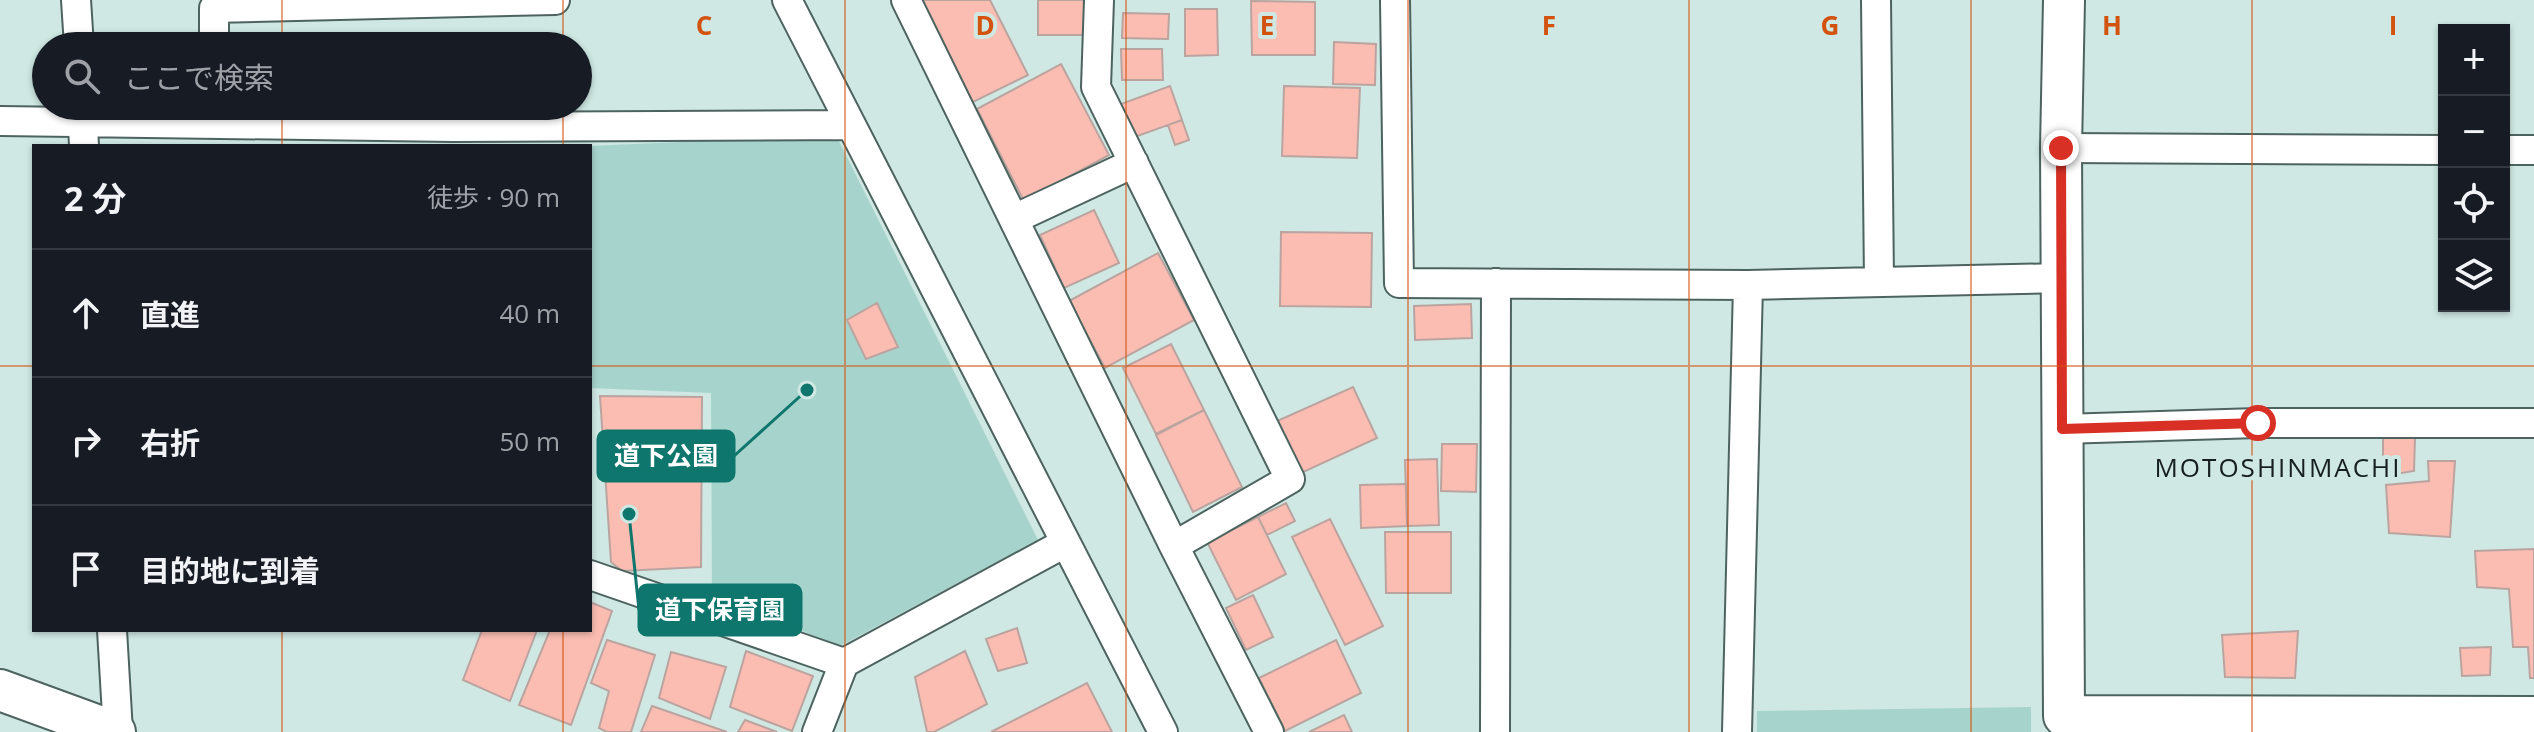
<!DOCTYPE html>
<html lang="ja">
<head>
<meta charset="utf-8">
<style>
  body { margin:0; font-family:"Open Sans","Noto Sans JP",sans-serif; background:#20242c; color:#f1f3f6 }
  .controls { position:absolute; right:24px; top:24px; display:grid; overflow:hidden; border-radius:0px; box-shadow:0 2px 6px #0004 }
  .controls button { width:72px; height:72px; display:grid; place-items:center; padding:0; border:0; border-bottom:2px solid #363941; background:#171b24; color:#f1f3f6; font:40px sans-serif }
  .stop { position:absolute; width:24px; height:24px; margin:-18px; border:6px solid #d93025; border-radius:50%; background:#fff }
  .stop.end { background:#d93025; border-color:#fff; box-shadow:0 2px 8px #0008 }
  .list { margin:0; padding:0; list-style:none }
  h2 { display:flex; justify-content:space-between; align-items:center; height:104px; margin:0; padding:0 32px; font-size:34px }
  h2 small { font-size:26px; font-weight:400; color:#9ea1a6 }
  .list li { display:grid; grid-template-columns:52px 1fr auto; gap:24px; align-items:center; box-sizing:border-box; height:128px; padding:0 32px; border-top:2px solid #363941 }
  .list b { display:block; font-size:30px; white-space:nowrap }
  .list em { font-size:26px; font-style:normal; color:#9ea1a6 }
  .icon { flex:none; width:44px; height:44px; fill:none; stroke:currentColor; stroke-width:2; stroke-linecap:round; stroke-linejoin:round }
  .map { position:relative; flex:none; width:2534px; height:732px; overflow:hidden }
  .search { position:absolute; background:#171b24; box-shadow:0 2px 6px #0004; left:32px; top:32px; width:560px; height:88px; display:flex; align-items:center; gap:20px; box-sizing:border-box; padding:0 28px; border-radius:44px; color:#9ea1a6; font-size:30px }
  .panel { position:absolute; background:#171b24; box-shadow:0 2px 6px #0004; left:32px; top:144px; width:560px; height:488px; border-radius:0px }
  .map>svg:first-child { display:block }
</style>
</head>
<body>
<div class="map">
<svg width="2534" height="732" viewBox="0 0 2534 732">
  <rect width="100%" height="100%" fill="#cfe8e3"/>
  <path fill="#a6d4cc" d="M836 135 1038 540 840 646 712 595 711 393 590 388 589 146Z
    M2031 707V732H1757V711Z"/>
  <path fill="#fbbdb2" stroke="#bba4a0" stroke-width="2" d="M920 0H990L1028 75 971 103Z
    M1038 0H1087V35H1038Z
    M1251 1 1315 2V55H1252Z
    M1185 9H1217L1218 55 1185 56Z
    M1123 13 1169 14 1168 39 1122 38Z
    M1334 42 1376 44 1375 85 1333 84Z
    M1121 49H1162L1163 80H1122Z
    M1061 64 1109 155 1024 201 977 109Z
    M1170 86 1182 120 1132 138 1121 104Z
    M1284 86 1360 88 1357 158 1282 156Z
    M1182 120 1189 140 1175 145 1168 125Z
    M1094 210 1119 263 1064 288 1040 235Z
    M1281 232 1372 233 1371 307 1280 306Z
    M1158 253 1194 320 1105 368 1069 301Z
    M877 303 898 347 866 359 847 320Z
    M1471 304 1472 338 1415 340 1414 306Z
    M1171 344 1204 410 1156 434 1123 368Z
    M1353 387 1377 438 1299 474 1275 422Z
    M600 396 702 397 701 567 622 571 611 562Z
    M1204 410 1242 487 1193 512 1156 435Z
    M2383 438H2415L2414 471 2383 476Z
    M1442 444H1477L1476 492 1441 491Z
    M1437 459 1439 525 1407 526 1405 460Z
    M2428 461H2455L2450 537 2389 533 2386 485 2429 481Z
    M1406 484 1407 526 1361 528 1360 485Z
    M1286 503 1295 521 1267 535 1258 517Z
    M1258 517 1286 574 1236 600 1207 542Z
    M1330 519 1383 626 1345 645 1292 537Z
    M1385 532H1451V593H1386Z
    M2534 549V678H2530L2528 647H2513L2509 589 2477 587 2475 551Z
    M1253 595 1273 637 1246 650 1226 608Z
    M590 602 612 611 571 725 519 705 550 630H590Z
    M1017 628 1027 663 998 671 986 639Z
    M482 630H537L510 701 463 680Z
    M2298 631 2295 678 2225 677 2222 635Z
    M607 640 655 655 631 732H607L599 728 609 691 591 683Z
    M1336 640 1361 693 1285 731 1259 678Z
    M2491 647 2490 675 2462 676 2460 648Z
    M746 651 813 676 792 731 730 707Z
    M965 651 987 704 934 732H927L915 677Z
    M671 652 726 667 710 719 659 698Z
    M1087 683 1112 732H991Z
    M652 706 727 732H641Z
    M1344 715 1352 732H1309Z
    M745 720 777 732H738Z"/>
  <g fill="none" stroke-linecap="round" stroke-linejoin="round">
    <g stroke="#4d635f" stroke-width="32">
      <path id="street" d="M76 0 79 46
        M787 0 1163 732
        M906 0 1174 546 1269 732
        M1099 0 1096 87 1290 479 1174 546
        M1395 0 1399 283 1748 285 2062 278
        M1876 0 1879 282
        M214 46V8L555 0
        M82 106 84 146
        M0 121 453 127 851 125
        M2061 148 2444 150
        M2504 150H2534
        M1014 219 1134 163
        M2062 429 2258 423H2534
        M590 575 844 663
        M112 630 118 732
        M817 732 844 663 1065 543
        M1495 732 1496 283
        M1737 732 1748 285"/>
    </g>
    <g stroke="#4d635f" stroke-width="44">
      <path id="secondary" d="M2064 0 2061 148 2064 716 2534 717
        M0 690 115 732"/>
    </g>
    <use href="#street" stroke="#fff" stroke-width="28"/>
    <use href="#secondary" stroke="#fff" stroke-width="40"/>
  </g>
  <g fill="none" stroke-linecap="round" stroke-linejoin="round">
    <path stroke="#d93025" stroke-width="10" d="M2061 148 2062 429 2258 423"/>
  </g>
  <path fill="none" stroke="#d3530e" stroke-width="2" stroke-opacity="0.55" d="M282 0V46M563 0V46M845 0V732M1126 0V732M1408 0V732M1689 0V732M1971 0V732M2252 0V732M282 106V146M563 106V146M0 366H34M590 366H2534M282 630V732M563 630V732"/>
  <g text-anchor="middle" stroke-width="8" stroke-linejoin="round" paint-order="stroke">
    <g font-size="26" letter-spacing="2" fill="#161f1e" stroke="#cfe8e3">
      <text x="2278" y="477">MOTOSHINMACHI</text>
    </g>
  </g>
  <g font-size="26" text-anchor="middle" font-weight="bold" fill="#d3530e" stroke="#cfe8e3" stroke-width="8" stroke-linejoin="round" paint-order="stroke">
    <text x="704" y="35">C</text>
    <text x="985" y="35">D</text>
    <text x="1267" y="35">E</text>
    <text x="1549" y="35">F</text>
    <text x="1830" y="35">G</text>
    <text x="2112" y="35">H</text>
    <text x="2393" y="35">I</text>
  </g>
  <path fill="none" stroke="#0f766e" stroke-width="3" d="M807 390L734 456M629 514L639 610"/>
  <g fill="#0f766e" stroke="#cfe8e3" stroke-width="3">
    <circle cx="807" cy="390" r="8"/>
    <circle cx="629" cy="514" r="8"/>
  </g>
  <g fill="#0f766e" stroke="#0f766e" stroke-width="3">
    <rect x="598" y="431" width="136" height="50" rx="8"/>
    <rect x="639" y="585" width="162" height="50" rx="8"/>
  </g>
  <g font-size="26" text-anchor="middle" font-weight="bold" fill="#fff">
    <text x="666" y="465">道下公園</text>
    <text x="720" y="619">道下保育園</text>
  </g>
</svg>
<div class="controls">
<button>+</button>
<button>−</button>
<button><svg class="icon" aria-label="locate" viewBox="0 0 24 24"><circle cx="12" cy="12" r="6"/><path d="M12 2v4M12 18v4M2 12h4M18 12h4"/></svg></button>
<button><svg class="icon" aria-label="layers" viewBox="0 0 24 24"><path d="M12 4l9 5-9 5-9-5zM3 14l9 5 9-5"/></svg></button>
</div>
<div class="stop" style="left:2258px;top:423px"></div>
<div class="stop end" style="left:2061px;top:148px"></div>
<div class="search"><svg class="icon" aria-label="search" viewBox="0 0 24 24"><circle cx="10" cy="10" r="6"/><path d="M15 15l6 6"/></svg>ここで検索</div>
<section class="panel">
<h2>2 分<small>徒歩 · 90 m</small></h2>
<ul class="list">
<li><svg class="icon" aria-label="ahead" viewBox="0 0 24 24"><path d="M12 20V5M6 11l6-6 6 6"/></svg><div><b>直進</b></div><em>40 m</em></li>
<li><svg class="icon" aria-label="right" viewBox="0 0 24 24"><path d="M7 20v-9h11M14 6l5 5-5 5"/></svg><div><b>右折</b></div><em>50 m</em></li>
<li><svg class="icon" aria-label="arrive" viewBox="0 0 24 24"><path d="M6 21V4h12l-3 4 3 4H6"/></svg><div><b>目的地に到着</b></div></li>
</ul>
</section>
</div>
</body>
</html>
